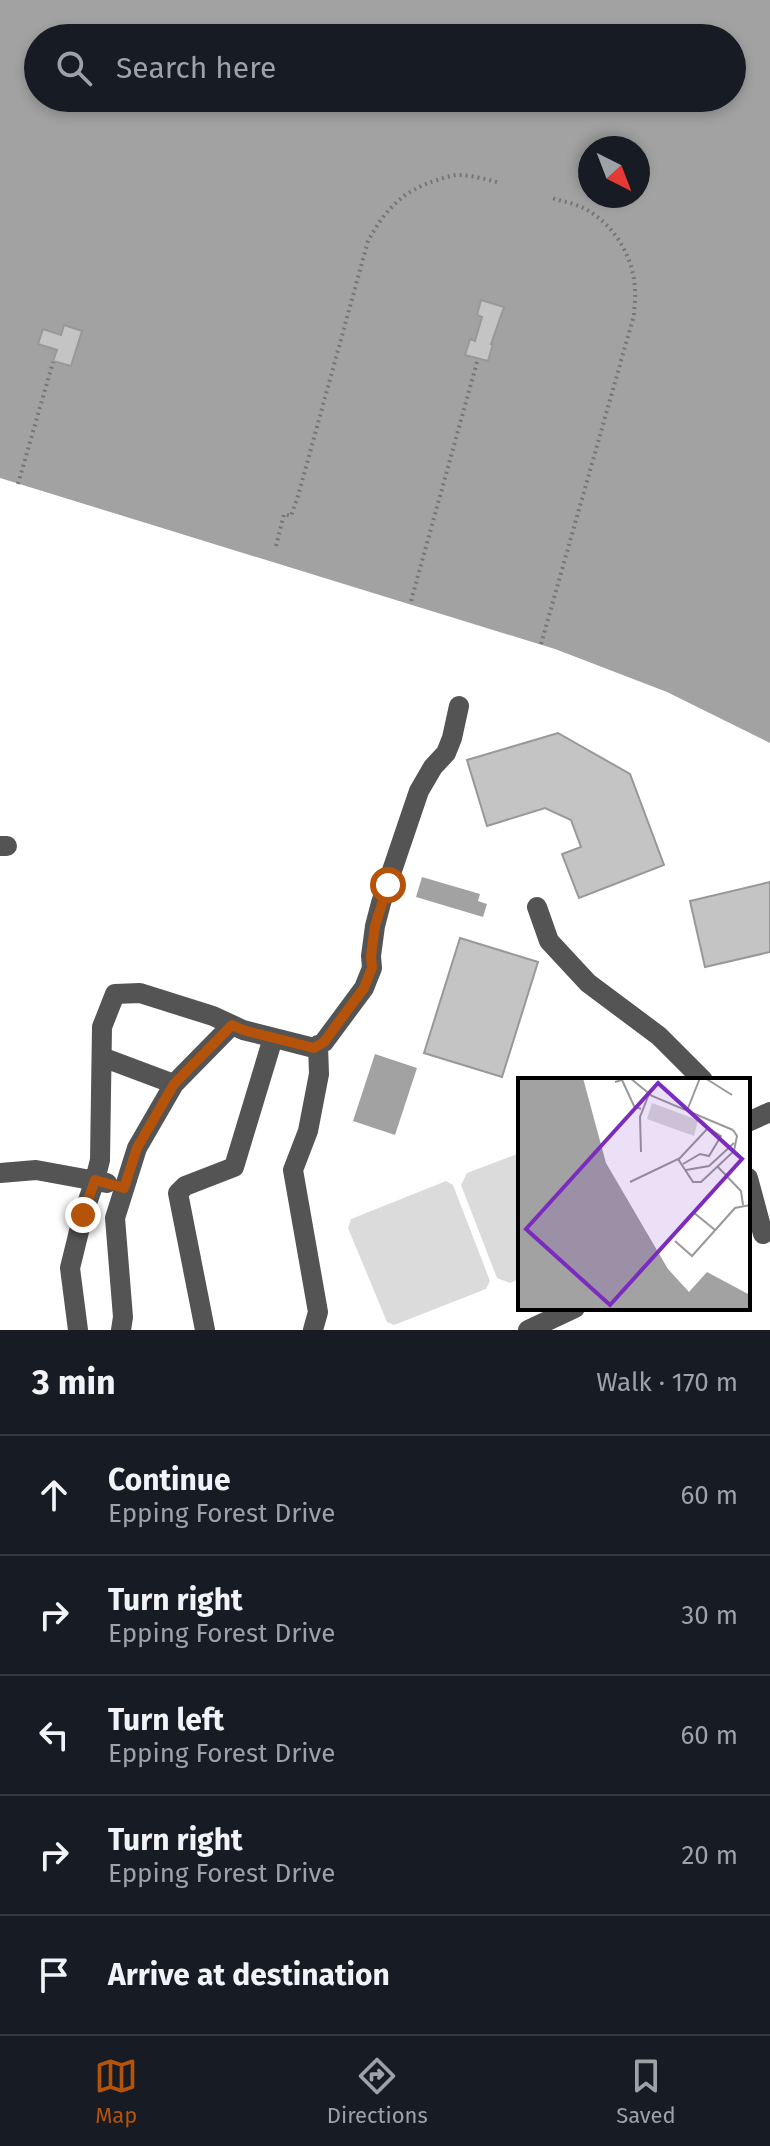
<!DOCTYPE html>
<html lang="en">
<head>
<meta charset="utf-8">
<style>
  body { margin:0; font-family:"Fira Sans",sans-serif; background:#20242c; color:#f1f3f6 }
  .compass { position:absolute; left:578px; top:136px; width:72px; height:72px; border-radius:50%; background:#171b24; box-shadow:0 4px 12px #0003; rotate:138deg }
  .stop { position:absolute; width:24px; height:24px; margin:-18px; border:6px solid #b45309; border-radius:50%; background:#fff }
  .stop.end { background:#b45309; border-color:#fff; box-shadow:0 2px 8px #0008 }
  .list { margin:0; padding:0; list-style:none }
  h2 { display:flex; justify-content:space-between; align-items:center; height:104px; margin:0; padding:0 32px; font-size:34px }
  h2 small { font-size:26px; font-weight:400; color:#9ea1a6 }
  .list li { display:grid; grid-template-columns:52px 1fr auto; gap:24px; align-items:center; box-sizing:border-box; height:120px; padding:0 32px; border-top:2px solid #363941 }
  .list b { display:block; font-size:30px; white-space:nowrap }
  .list p { margin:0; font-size:26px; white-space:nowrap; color:#9ea1a6 }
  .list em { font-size:26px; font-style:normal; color:#9ea1a6 }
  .icon { flex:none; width:44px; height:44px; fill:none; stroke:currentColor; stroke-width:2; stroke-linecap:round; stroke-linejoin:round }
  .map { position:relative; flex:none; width:770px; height:1330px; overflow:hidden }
  .search { position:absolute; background:#171b24; box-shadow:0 4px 12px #0003; left:24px; right:24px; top:24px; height:88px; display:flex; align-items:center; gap:20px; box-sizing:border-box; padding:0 28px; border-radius:44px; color:#9ea1a6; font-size:30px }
  .sheet { height:704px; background:#171b24 }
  nav { display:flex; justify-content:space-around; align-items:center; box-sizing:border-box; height:112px; border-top:2px solid #363941; background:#171b24; font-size:22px; color:#9ea1a6 }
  nav a { display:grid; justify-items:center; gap:4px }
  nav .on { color:#b45309 }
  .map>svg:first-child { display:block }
</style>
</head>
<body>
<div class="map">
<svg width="770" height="1330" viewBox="0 0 770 1330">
  <rect width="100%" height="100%" fill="#fff"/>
  <path fill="#dbdbdb" d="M520 1153V1279L510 1283 497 1278 461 1185 467 1173Z
    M446 1181 453 1185 490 1281 486 1289 394 1325 387 1322 348 1228 351 1219Z"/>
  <path fill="#a2a2a2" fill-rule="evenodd" d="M0 0H770V743L667 692 555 649 0 478ZM38 38H732V98H38ZM590 148H638V196H590Z
    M422 877 480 894 478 901 487 904 483 917 416 897Z
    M375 1054 417 1068 395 1135 353 1121Z"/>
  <path fill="#c4c4c4" stroke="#989898" stroke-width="2" d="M481 300 504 307 491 344H493L488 361 465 355 470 339 475 341 482 317 477 315Z
    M64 325 82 331 71 366 53 361 57 350 38 344 43 329 61 335Z
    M558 733 630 774 664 865 579 898 562 854 581 847 571 820 545 808 487 826 467 760Z
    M770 882V952L705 967 690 901Z
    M460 938 538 962 502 1077 424 1053Z"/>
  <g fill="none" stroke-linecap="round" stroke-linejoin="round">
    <path stroke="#767676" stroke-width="4" stroke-dasharray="2 4" stroke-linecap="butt" d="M18 484 53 362
      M276 546 284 514 291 516 298 496 368 241C385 210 402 191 437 180 443 178 450 176 456 175 471 175 486 179 500 183
      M411 601 477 362
      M541 644 634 315C634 307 636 298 635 290 634 255 610 217 576 205 568 202 560 201 552 198"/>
    <path stroke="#545454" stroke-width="20" d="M0 846H7
      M537 907 549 941 588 983 659 1036 703 1080
      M102 1057 174 1084
      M748 1122 770 1112
      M0 1173 36 1170 107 1183
      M748 1178 763 1234
      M78 1330 70 1268 83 1215 95 1180 100 1160 102 1027 115 994 140 993 213 1016 243 1030 314 1048 324 1042 364 988 372 968 371 956 375 926 381 903 419 791 433 767 446 753 452 738 459 706
      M121 1330 123 1317 115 1218 137 1148 174 1084 232 1025
      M205 1330 178 1193 185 1186 234 1167 273 1038
      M313 1330 318 1312 293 1170 308 1131 319 1074 318 1045
      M528 1330 575 1308"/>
  </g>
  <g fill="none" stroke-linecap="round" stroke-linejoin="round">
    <path stroke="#b45309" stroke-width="10" d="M83 1215 95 1180 124 1188 137 1148 174 1084 232 1025 243 1030 314 1048 324 1042 364 988 372 968 371 956 375 926 388 885"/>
  </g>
  <g transform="translate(518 1078)">
    <rect width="232" height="232" fill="#fff"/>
    <path d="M134 25 180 42 176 58 129 41Z" fill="#dbdbdb"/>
    <path d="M0 0H65L88 85 150 191 171 214 189 194 232 217V232H0Z" fill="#a2a2a2"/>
    <path fill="none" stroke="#999" stroke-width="2" d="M112 0 134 18 215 52M187 0 214 17M97 4 104 2 116 28 123 31M170 30 182 0M123 74 122 39 131 16M161 81 190 50 203 58 191 78 182 76 165 86M199 88 223 113 225 127M168 92 191 88 216 65M112 104 160 81 175 104H183L216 73 219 58 215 52M175 134 197 152M157 163 174 178 217 130 232 127"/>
    <path fill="#7b2cbf" fill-opacity="0.15" stroke="#7b2cbf" stroke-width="4" d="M140 5 224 81 92 227 8 151Z"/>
    <rect width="232" height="232" fill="none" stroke="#000" stroke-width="4"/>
  </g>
</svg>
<svg class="compass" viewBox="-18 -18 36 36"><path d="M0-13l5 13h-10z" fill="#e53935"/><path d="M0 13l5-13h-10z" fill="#9ea1a6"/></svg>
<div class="stop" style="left:388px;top:885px"></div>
<div class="stop end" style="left:83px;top:1215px"></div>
<div class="search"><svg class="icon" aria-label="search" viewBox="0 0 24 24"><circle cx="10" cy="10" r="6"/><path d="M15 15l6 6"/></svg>Search here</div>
</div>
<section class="sheet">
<h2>3 min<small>Walk · 170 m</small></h2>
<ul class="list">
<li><svg class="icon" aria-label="ahead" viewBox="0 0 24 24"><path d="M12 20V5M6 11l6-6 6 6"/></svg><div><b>Continue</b><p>Epping Forest Drive</p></div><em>60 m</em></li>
<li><svg class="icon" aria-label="right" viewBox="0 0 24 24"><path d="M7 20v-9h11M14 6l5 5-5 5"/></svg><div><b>Turn right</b><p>Epping Forest Drive</p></div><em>30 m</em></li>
<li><svg class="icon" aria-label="left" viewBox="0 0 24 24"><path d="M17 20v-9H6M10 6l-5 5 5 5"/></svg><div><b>Turn left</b><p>Epping Forest Drive</p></div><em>60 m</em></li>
<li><svg class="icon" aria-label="right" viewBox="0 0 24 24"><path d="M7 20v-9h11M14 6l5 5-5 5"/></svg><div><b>Turn right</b><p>Epping Forest Drive</p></div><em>20 m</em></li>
<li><svg class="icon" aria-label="arrive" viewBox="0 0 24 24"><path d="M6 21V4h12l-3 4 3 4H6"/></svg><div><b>Arrive at destination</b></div></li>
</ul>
</section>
<nav>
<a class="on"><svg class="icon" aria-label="map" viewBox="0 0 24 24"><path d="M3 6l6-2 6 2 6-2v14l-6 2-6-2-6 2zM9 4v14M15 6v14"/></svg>Map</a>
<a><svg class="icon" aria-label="directions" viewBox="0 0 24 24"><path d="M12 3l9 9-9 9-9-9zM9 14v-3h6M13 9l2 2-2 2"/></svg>Directions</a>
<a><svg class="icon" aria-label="saved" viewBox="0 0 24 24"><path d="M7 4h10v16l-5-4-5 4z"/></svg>Saved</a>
</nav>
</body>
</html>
